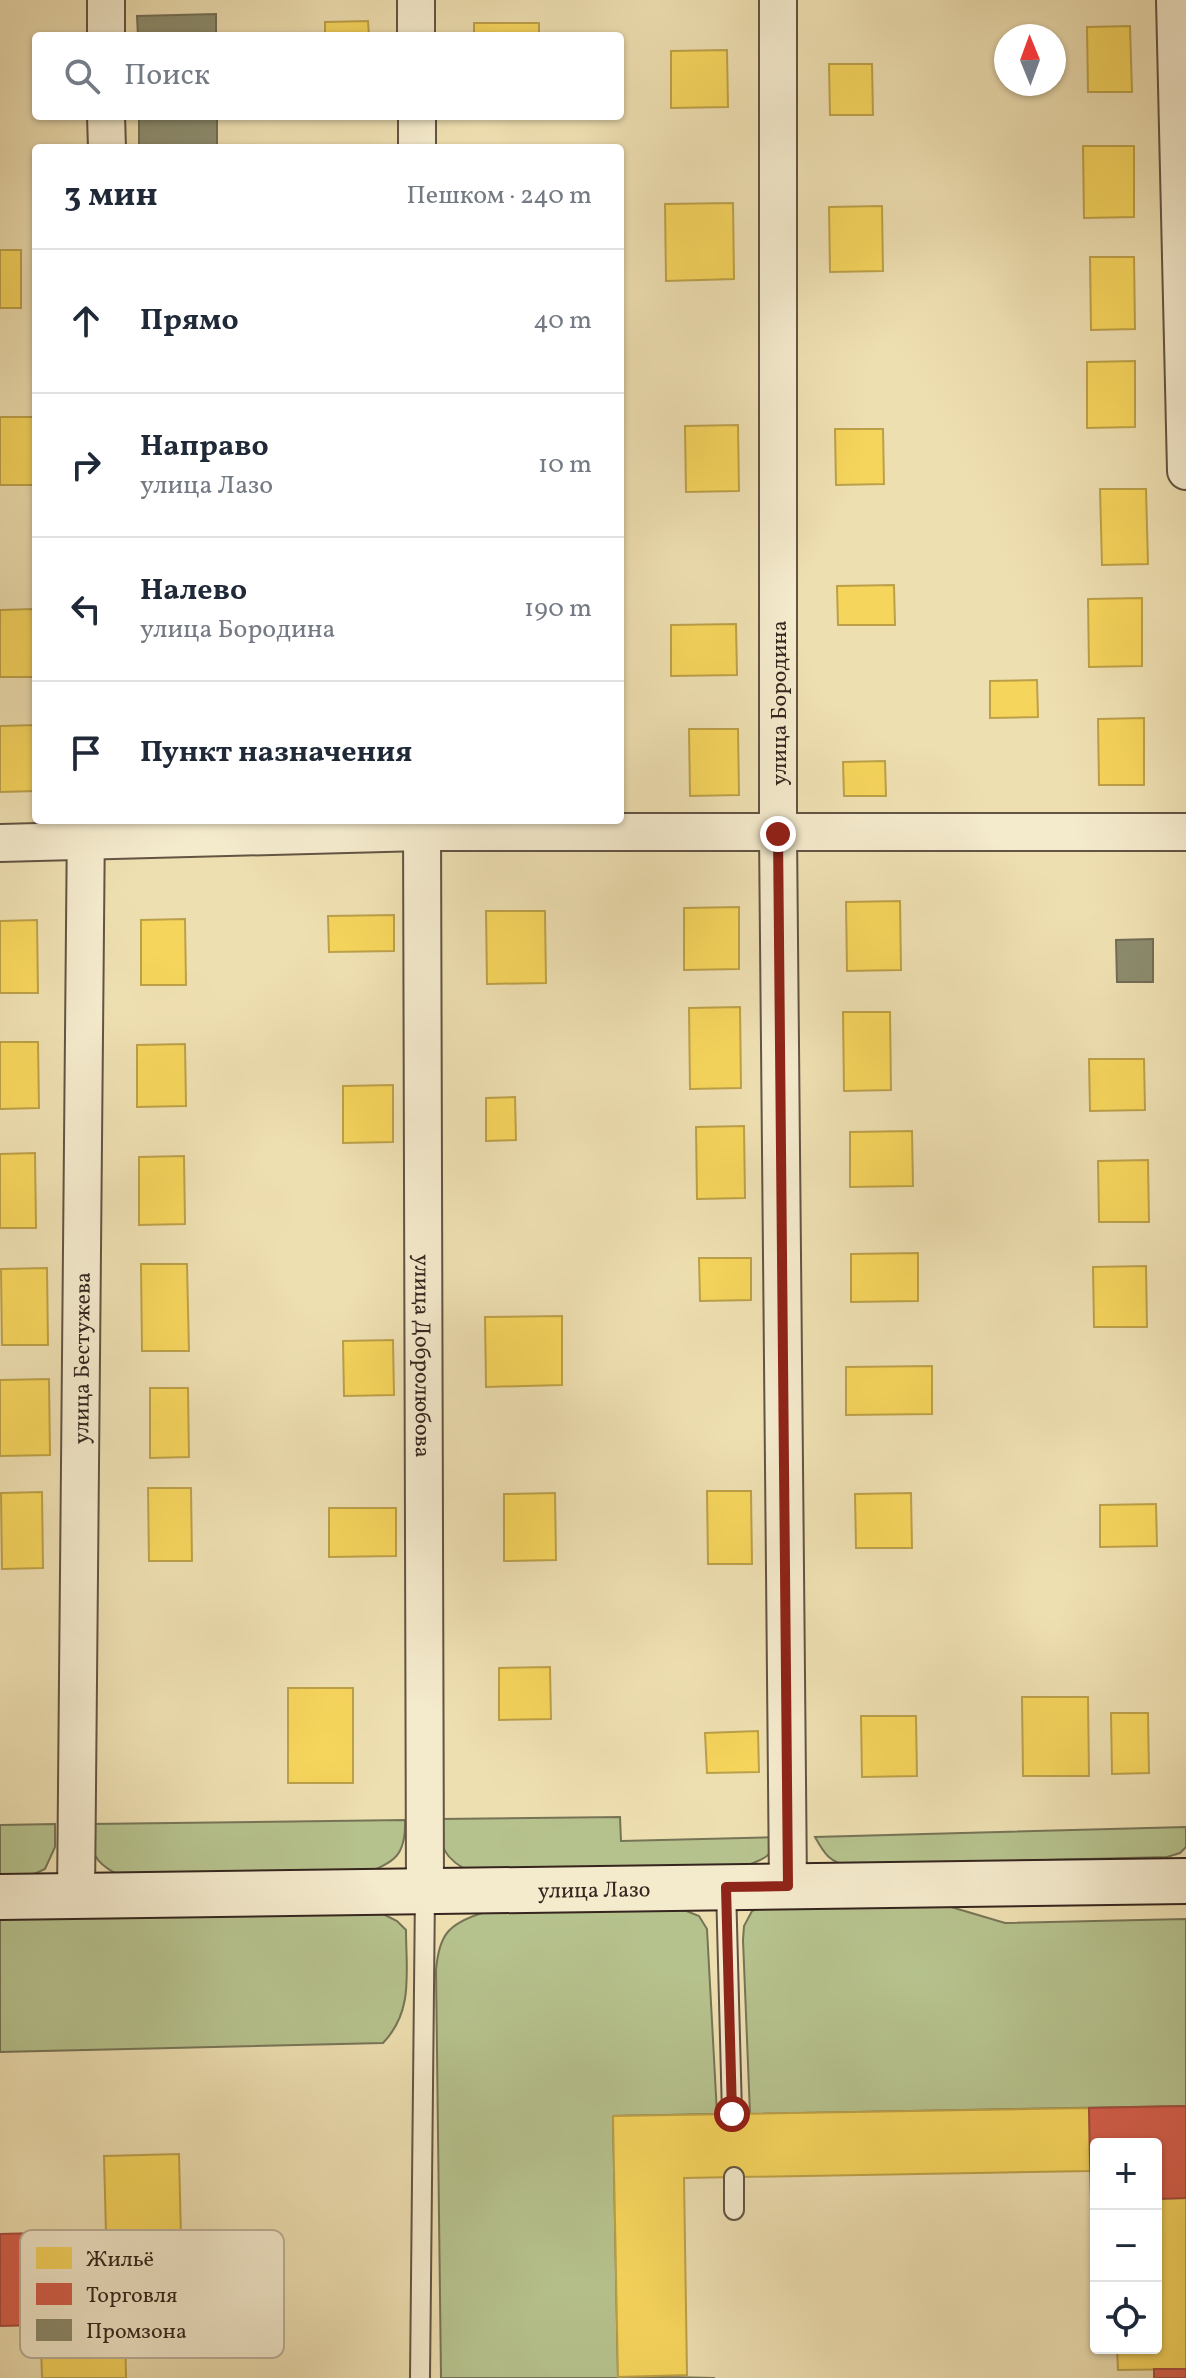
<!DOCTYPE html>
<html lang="ru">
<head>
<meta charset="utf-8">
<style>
  body { margin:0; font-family:Vollkorn,serif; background:#f6f6f7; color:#1f2937 }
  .controls { position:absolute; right:24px; bottom:24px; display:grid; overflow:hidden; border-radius:8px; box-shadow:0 2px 6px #0004 }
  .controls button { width:72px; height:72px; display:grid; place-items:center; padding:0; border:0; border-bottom:2px solid #e0e1e3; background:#fff; color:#1f2937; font:40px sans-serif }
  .compass { position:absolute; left:994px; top:24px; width:72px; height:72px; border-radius:50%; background:#fff; box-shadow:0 2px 6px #0004; rotate:359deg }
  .stop { position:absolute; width:24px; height:24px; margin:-18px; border:6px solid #8f2418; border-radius:50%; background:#fff }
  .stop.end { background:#8f2418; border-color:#fff; box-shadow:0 2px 8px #0008 }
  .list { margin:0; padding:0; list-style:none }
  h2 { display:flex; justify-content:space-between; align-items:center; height:104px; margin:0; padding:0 32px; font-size:34px }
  h2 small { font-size:26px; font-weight:400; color:#747a83 }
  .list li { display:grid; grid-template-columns:52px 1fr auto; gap:24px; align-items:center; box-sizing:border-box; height:144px; padding:0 32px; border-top:2px solid #e0e1e3 }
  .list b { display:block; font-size:30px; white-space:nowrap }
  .list p { margin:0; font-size:26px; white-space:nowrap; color:#747a83 }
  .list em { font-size:26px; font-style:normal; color:#747a83 }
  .icon { flex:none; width:44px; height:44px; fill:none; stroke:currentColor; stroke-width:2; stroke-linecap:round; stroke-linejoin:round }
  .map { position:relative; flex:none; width:1186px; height:2378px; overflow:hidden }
  .search { position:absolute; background:#fff; box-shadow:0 2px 6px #0004; left:32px; top:32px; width:592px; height:88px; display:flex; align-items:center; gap:20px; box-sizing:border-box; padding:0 28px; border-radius:8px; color:#747a83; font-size:30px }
  .panel { position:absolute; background:#fff; box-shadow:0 2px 6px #0004; left:32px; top:144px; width:592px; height:680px; border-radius:8px }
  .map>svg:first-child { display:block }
</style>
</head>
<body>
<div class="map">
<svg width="1186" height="2378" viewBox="0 0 1186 2378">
  <rect width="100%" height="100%" fill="#eedfb1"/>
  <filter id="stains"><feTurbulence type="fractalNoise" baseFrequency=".0025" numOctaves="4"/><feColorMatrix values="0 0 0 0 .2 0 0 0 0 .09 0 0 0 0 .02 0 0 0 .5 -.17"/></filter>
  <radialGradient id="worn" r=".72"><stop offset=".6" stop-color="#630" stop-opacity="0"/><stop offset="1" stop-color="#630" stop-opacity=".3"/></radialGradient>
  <path fill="#b6c28d" stroke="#767456" stroke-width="2" d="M620 1817 621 1841 779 1837C771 1859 761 1860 740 1868L471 1872C443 1859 441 1847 438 1819Z
    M405 1820C406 1856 395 1862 363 1874L115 1873C90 1859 93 1851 90 1824Z
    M55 1824V1847L45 1869 32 1875H0V1825Z
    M1186 1827V1847L1180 1853 1167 1857 850 1865C830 1864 824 1853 815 1837Z
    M941 1904 1005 1923 1186 1919V2106L750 2114 743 1940 744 1926 752 1911 765 1906Z
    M684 1910 699 1916 707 1929 717 2114 613 2116 618 2376 715 2378H441L436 1970C439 1935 448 1924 482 1913Z
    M383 1914 397 1921 406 1930C406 1972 414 2011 383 2043L0 2052V1916Z"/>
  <path fill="#f6d55c" stroke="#bca049" stroke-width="2" d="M368 21 369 36H325V22Z
    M474 23H539V36H474Z
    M1130 26 1132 92H1088L1087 27Z
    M727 50 728 107 671 108V51Z
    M829 64H872L873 115H830Z
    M1083 146H1134V217L1084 218Z
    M733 203 734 279 666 281 665 204Z
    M882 206 883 271 830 272 829 207Z
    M0 250H21V308H0Z
    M1090 257H1134L1135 329 1091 330Z
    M1135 361V427L1087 428V362Z
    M0 417H36V485H0Z
    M738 425 739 491 686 492 685 426Z
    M835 429H883L884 484 836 485Z
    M1100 489H1146L1148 564 1102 565Z
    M894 585 895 625H838L837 586Z
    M1142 598V666L1089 667 1088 599Z
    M34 609 35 677H0V610Z
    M736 624 737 675 671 676V625Z
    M1037 680 1038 717 990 718V681Z
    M1144 718V785H1099L1098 719Z
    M36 725V791L0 792V726Z
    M689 729H738L739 795 690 796Z
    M885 761 886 796H844L843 762Z
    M900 901 901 970 847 971 846 902Z
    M739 907V969L684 970V908Z
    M486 911H545L546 983 487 984Z
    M394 915V951L329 952 328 916Z
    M185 919 186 985H141V920Z
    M37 920 38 993H0V921Z
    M740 1007 741 1088 690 1089 689 1008Z
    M843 1012H890L891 1090 844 1091Z
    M0 1042H38L39 1108 0 1109Z
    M185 1044 186 1106 137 1107V1045Z
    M1089 1059H1144L1145 1110 1090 1111Z
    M393 1085V1142L343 1143V1086Z
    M515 1097 516 1140 486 1141V1098Z
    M744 1126 745 1198 697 1199 696 1127Z
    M912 1131 913 1186 850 1187V1132Z
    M35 1153 36 1228H0V1154Z
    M184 1156 185 1224 139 1225V1157Z
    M1148 1160 1149 1222H1099L1098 1161Z
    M918 1253V1301L851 1302V1254Z
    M699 1258H751V1300L700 1301Z
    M141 1264H187L189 1351H142Z
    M1146 1266 1147 1327H1094L1093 1267Z
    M47 1268 48 1345H2L1 1269Z
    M562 1316V1385L486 1387 485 1317Z
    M393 1340 394 1395 344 1396 343 1341Z
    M932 1366V1414L846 1415V1367Z
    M49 1379 50 1455 0 1456V1380Z
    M150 1388H188L189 1457 150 1458Z
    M148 1488H191L192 1561H149Z
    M707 1491H751L752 1564H708Z
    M42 1492 43 1568 2 1569 1 1493Z
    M555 1493 556 1560 504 1561V1494Z
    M911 1493 912 1548H856L855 1494Z
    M1156 1504 1157 1546 1100 1547V1505Z
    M329 1508H396V1556L329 1557Z
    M550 1667 551 1719 499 1720V1668Z
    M288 1688H353V1783H288Z
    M1022 1697H1088L1089 1776H1023Z
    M1111 1713H1148L1149 1773 1112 1774Z
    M861 1716H916L917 1776 862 1777Z
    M758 1731 759 1772 707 1773 705 1733Z
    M1089 2108 1090 2171 684 2178 687 2375 618 2377 613 2116Z
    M179 2154 183 2324 125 2326 126 2378H42L39 2274 107 2272 104 2156Z
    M1186 2198V2369L1118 2370 1117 2348H1156V2199Z"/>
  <path fill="#d6604d" stroke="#a64e3f" stroke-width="2" d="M1186 2106V2198L1156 2199V2144H1096V2200H1091L1089 2108Z
    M38 2233 40 2325 0 2326V2234Z
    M1154 2369H1186V2378H1154Z"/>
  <path fill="#8c8c6e" stroke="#726d56" stroke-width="2" d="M216 14V36H138L137 16Z
    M139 116H217V148H139Z
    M1153 939V982H1117L1116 940Z"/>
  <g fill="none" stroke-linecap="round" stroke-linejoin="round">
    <g stroke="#635443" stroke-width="22">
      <path id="service" d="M726 1887 732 2114
        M734 2177V2210
        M420 2378 425 1891"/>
    </g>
    <g stroke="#635443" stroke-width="40">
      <g id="minor">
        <path d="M106 0V36"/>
        <path d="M416 0V36"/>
        <path d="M778 0V834L788 1886"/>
        <path d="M1175 0 1186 471"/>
        <path d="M106 116 107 148"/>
        <path d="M417 116V148"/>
        <path id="s1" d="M422 820 425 1891"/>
        <path d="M0 843 422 832H1186"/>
        <path id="s2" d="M76 1896 86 820"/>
      </g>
    </g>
    <g stroke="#35251e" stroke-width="48">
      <g id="secondary">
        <path id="s3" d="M0 1897 1186 1881"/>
      </g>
    </g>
    <use href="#service" stroke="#f4eacc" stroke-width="18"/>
    <use href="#minor" stroke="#f4eacc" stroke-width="36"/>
    <use href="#secondary" stroke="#f4eacc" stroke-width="44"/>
  </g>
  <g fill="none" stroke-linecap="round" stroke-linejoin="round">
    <path stroke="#8f2418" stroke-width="10" d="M732 2114 726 1887 788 1886 778 834"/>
  </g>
  <g text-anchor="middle" stroke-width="8" stroke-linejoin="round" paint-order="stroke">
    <g font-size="22" fill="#35251e" stroke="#f4eacc">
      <text transform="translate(778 703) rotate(-90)" y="8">улица Бородина</text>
      <text dy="8" stroke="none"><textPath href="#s1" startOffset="536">улица Добролюбова</textPath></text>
      <text dy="8" stroke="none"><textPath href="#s2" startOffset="538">улица Бестужева</textPath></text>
      <text dy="8" stroke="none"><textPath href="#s3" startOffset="594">улица Лазо</textPath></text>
    </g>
  </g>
  <rect x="20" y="2230" width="264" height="128" rx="12" fill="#f4eacc" stroke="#bbaf98" stroke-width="2"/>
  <rect x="36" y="2247" width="36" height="22" fill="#f6d55c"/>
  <rect x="36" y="2283" width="36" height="22" fill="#d6604d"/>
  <rect x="36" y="2319" width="36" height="22" fill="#8c8c6e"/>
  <g font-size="22" fill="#35251e">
    <text x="86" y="2266">Жильё</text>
    <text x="86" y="2302">Торговля</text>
    <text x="86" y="2338">Промзона</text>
  </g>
  <rect width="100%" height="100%" filter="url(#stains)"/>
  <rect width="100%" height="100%" fill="url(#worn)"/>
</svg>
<div class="controls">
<button>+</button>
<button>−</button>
<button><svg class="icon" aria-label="locate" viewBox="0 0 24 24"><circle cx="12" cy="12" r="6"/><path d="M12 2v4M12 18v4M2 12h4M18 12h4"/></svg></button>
</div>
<svg class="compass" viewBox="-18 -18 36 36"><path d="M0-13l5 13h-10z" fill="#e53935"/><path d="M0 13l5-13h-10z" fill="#747a83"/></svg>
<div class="stop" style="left:732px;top:2114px"></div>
<div class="stop end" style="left:778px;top:834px"></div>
<div class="search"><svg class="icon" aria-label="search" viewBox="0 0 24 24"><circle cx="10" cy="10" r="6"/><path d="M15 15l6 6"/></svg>Поиск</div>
<section class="panel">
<h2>3 мин<small>Пешком · 240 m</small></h2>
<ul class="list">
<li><svg class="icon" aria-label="ahead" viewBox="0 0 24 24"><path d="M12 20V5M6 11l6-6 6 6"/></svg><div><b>Прямо</b></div><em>40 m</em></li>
<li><svg class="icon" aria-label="right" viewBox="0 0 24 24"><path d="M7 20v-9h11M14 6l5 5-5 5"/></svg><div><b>Направо</b><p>улица Лазо</p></div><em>10 m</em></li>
<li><svg class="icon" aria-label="left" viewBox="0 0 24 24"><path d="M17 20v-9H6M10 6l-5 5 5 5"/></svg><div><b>Налево</b><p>улица Бородина</p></div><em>190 m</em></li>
<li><svg class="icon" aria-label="arrive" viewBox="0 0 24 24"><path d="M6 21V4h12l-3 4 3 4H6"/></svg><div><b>Пункт назначения</b></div></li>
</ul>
</section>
</div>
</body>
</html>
